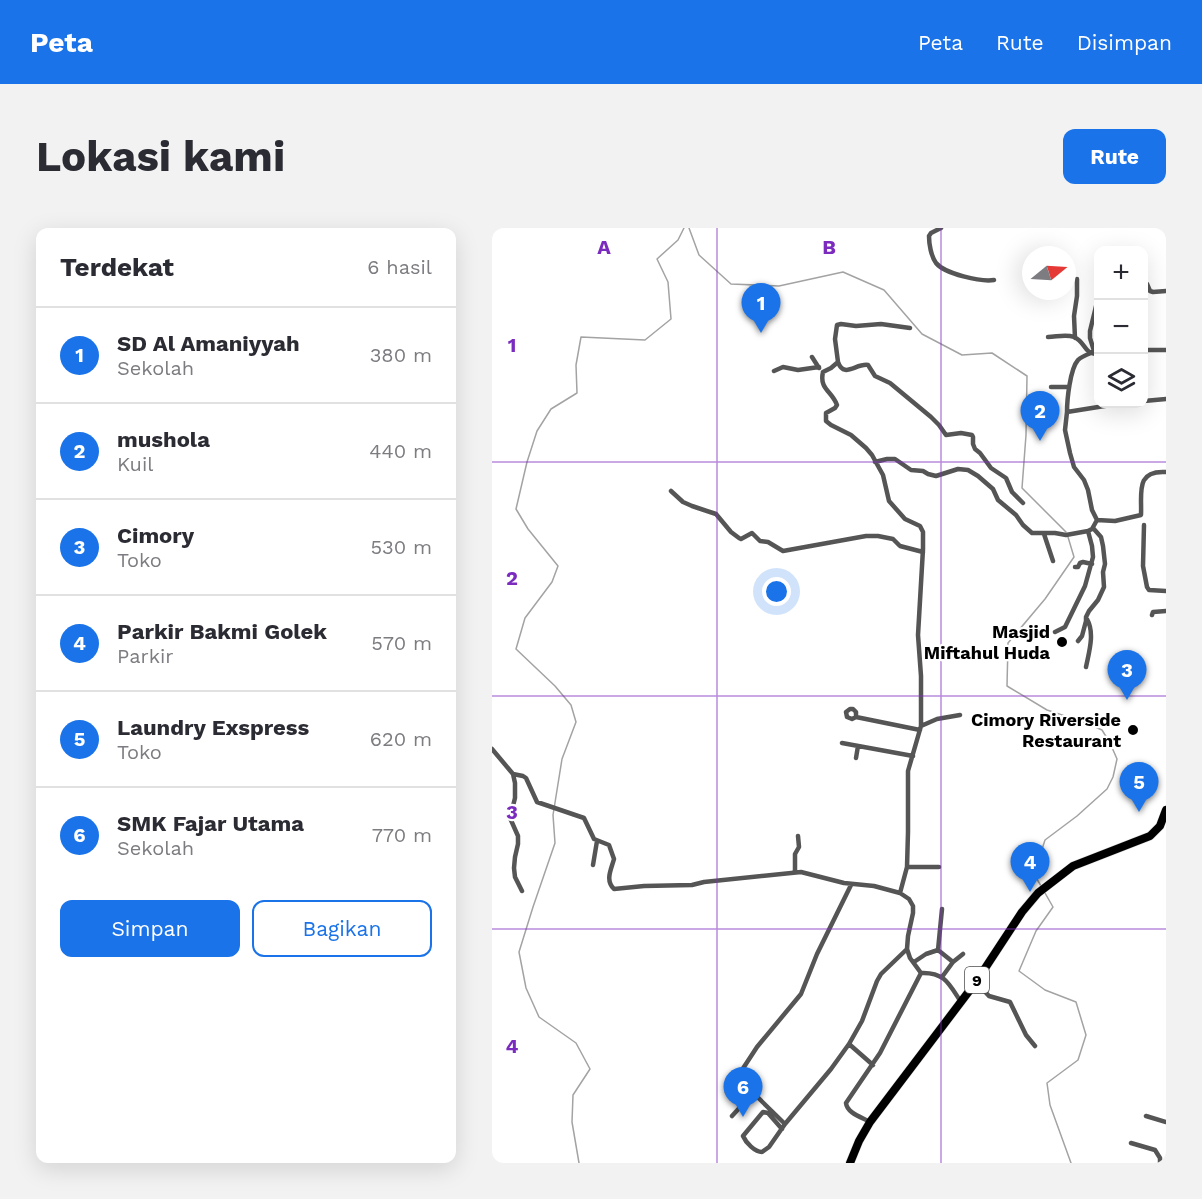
<!DOCTYPE html>
<html lang="id">
<head>
<meta charset="utf-8">
<style>
  body { margin:0; font-family:"Work Sans",sans-serif; background:#f2f2f3; color:#2b2b33 }
  .controls { position:absolute; right:18px; top:18px; display:grid; overflow:hidden; border-radius:12px; box-shadow:0 6px 24px #0002 }
  .controls button { width:54px; height:54px; display:grid; place-items:center; padding:0; border:0; border-bottom:2px solid #e1e1e2; background:#fff; color:#2b2b33; font:30px sans-serif }
  .compass { position:absolute; left:530px; top:18px; width:54px; height:54px; border-radius:50%; background:#fff; box-shadow:0 6px 24px #0002; rotate:72deg }
  .you { position:absolute; left:285px; top:364px; width:21px; height:21px; margin:-15px; border:4px solid #fff; border-radius:50%; background:#1a73e8; box-shadow:0 0 0 9px #1a73e833 }
  .badge { display:grid; place-items:center; width:39px; height:39px; border-radius:50%; background:#1a73e8; color:#fff; font-size:20px; font-weight:700 }
  .pin { position:absolute; translate:-50% -50px; filter:drop-shadow(0 2px 3px #0008) }
  .pin::after { content:''; position:absolute; top:32px; width:21px; height:18px; background:inherit; clip-path:polygon(0 0,100% 0,50% 100%) }
  .list { margin:0; padding:0; list-style:none }
  h2 { display:flex; justify-content:space-between; align-items:center; height:78px; margin:0; padding:0 24px; font-size:26px }
  h2 small { font-size:20px; font-weight:400; color:#7c7c81 }
  .list li { display:grid; grid-template-columns:39px 1fr auto; gap:18px; align-items:center; box-sizing:border-box; height:96px; padding:0 24px; border-top:2px solid #e1e1e2 }
  .list b { display:block; font-size:22px; white-space:nowrap }
  .list p { margin:0; font-size:20px; white-space:nowrap; color:#7c7c81 }
  .list em { font-size:20px; font-style:normal; color:#7c7c81 }
  .actions { display:flex; gap:12px; padding:18px 24px }
  .actions a { flex:1; padding:14px 0; border:2px solid #1a73e8; border-radius:12px; text-align:center; font-size:21px; color:#1a73e8 }
  .actions .main { background:#1a73e8; color:#fff }
  .icon { flex:none; width:33px; height:33px; fill:none; stroke:currentColor; stroke-width:2; stroke-linecap:round; stroke-linejoin:round }
  .map { position:relative; flex:none; width:674px; height:935px; overflow:hidden; border-radius:12px }
  header { display:flex; align-items:center; gap:36px; box-sizing:border-box; height:84px; padding:0 30px; background:#1a73e8; color:#fff }
  header strong { font-size:28px }
  nav { display:flex; gap:33px; margin-inline-start:auto; font-size:21px }
  .intro { display:flex; align-items:center; justify-content:space-between; box-sizing:border-box; height:144px; padding:0 36px }
  h1 { margin:0; font-size:42px }
  .button { padding:15px 27px; border-radius:12px; background:#1a73e8; color:#fff; font-size:21px; font-weight:700 }
  main { display:flex; gap:36px; padding:0 36px }
  aside { flex:1; background:#fff; border-radius:12px; box-shadow:0 6px 24px #0002 }
  .map>svg:first-child { display:block }
</style>
</head>
<body>
<header>
<strong>Peta</strong>
<nav><a>Peta</a><a>Rute</a><a>Disimpan</a></nav>
</header>
<div class="intro"><h1>Lokasi kami</h1><a class="button">Rute</a></div>
<main>
<aside>
<h2>Terdekat<small>6 hasil</small></h2>
<ul class="list">
<li><span class="badge">1</span><div><b>SD Al Amaniyyah</b><p>Sekolah</p></div><em>380 m</em></li>
<li><span class="badge">2</span><div><b>mushola</b><p>Kuil</p></div><em>440 m</em></li>
<li><span class="badge">3</span><div><b>Cimory</b><p>Toko</p></div><em>530 m</em></li>
<li><span class="badge">4</span><div><b>Parkir Bakmi Golek</b><p>Parkir</p></div><em>570 m</em></li>
<li><span class="badge">5</span><div><b>Laundry Exspress</b><p>Toko</p></div><em>620 m</em></li>
<li><span class="badge">6</span><div><b>SMK Fajar Utama</b><p>Sekolah</p></div><em>770 m</em></li>
</ul>
<div class="actions"><a class="main">Simpan</a><a>Bagikan</a></div>
</aside>
<div class="map">
<svg width="674" height="935" viewBox="0 0 674 935">
  <rect width="100%" height="100%" fill="#fff"/>
  <g fill="none" stroke-linecap="round" stroke-linejoin="round">
    <path stroke="#a3a3a3" stroke-width="1.5" d="M197 0 207 27 239 56 287 58 351 44 392 62 430 106 470 127 500 125 535 148 534 207 530 260 574 304
      M549 658 542 646 553 612 585 588 615 561 621 549 625 531 618 515 610 502 594 495 555 482 515 458 516 415 553 371 582 329 576 309
      M553 665 561 679 544 703 527 743 553 762 584 774 594 807 586 832 555 855 558 877 579 935
      M87 935 80 894 81 867 98 841 84 815 47 789 34 760 27 724 41 679 63 615 61 587 70 531 84 494 79 477 63 458 24 421 33 390 60 354 66 338 36 301 24 281 35 234 45 203 59 181 85 165 84 137 89 109 153 112 179 91 176 54 165 31 186 12 192 0"/>
    <g stroke="#dbdbdb" stroke-width="9">
      <path id="trunk" d="M358 935 367 913 378 894 484 754 530 684 546 665 581 638 658 608 668 598 674 582"/>
    </g>
    <path stroke="#555" stroke-width="4.5" d="M449 0 439 5 437 8C437 16 439 28 444 35 453 46 489 54 502 52
      M652 55 655 56 658 63 661 64 674 63
      M556 109C564 109 574 106 582 109 594 114 591 126 606 126
      M583 110 582 88 585 68V51
      M652 122H674
      M599 125C594 127 589 129 586 132 578 141 575 172 575 184L625 176
      M603 126 598 110V103L606 70
      M320 129 327 140
      M346 134C352 151 364 135 376 137L383 148 398 155 439 189 447 197 454 207 469 205 480 207 481 209V216L483 221 488 225 499 240 514 250 520 264 531 275
      M282 143 291 139 306 142 327 139
      M331 144C327 161 340 163 345 177L343 180 334 185V193L339 197 359 207 374 220 380 227 391 247 397 273 413 291 428 298 431 304V321L426 407 429 448V498L416 543V604L415 639 408 665
      M331 144 339 140 346 134 343 111 345 97 349 96 364 98 389 96 418 100
      M559 159H577
      M652 173 674 171
      M575 184 573 202 578 225 582 239 592 252 596 262 600 282 605 292
      M383 234 395 231H403L419 242 431 243 436 246 444 248 466 241 476 242 486 248 501 261 506 272 524 287 531 297 540 305H563L574 307 596 303 600 301 605 292
      M179 263 191 274 200 278 224 286 239 304 247 310 249 311 260 305 268 313 276 314 291 323 374 308H386L401 311 408 318 431 324
      M605 292 623 293 649 287C650 265 643 242 674 244
      M652 297 651 338 655 359 657 362 674 363
      M552 306 561 333
      M583 339H586L588 335 591 334 600 336
      M660 387 661 384 674 383
      M563 404 573 399 593 358 601 329 600 318 596 303
      M586 413 590 408 594 393V389L597 383 606 372 612 359 611 344 613 336 611 318 609 309 601 300
      M594 439C597 424 603 405 595 391
      M364 489V484L361 481H358L354 484 355 489 360 491 364 489 428 502
      M429 498 445 491 468 487
      M350 515 421 528
      M0 521 21 546 31 548 34 550 45 574 92 590 102 611 117 617 122 631C119 642 113 652 122 661L152 658 200 657 212 654 309 644 352 655 382 658 408 665 417 671 421 678V685L416 708 415 721 418 730 429 745C453 744 457 756 469 774
      M364 530 366 518
      M21 546 23 555V570L18 590 26 608V616L23 629 22 640 23 649 30 663
      M101 637 105 613
      M415 639H447
      M303 644V626L307 619 306 608
      M359 657 325 726 309 766 265 819 248 845 249 853 293 896 339 841 357 816 370 793 385 753 389 746 415 721
      M446 722 450 681
      M422 734 434 726 446 722 461 734
      M450 749 461 734 471 726
      M484 754 497 768 518 774 534 807 543 818
      M357 816 381 837
      M235 864 247 848
      M240 888 261 865
      M654 888 674 894
      M378 894C369 889 355 885 354 875L388 825 429 745
      M290 901 276 885 271 884 251 908C254 915 263 924 270 924L277 919 293 896
      M639 915 663 922 668 930V935"/>
    <use href="#trunk" stroke="#000" stroke-width="8"/>
  </g>
  <path fill="none" stroke="#7b2cbf" stroke-width="1.5" stroke-opacity="0.55" d="M225 0V935M449 0V935M0 234H674M0 468H674M0 701H674"/>
  <g fill="#000" stroke="#fff" stroke-width="2">
    <circle cx="570" cy="414" r="6"/>
    <circle cx="641" cy="502" r="6"/>
  </g>
  <g text-anchor="middle" stroke-width="4.5" stroke-linejoin="round" paint-order="stroke">
    <rect fill="#fff" stroke="#4c4c4c" stroke-width="1.5" x="473" y="739" width="24" height="26" rx="4.5"/>
    <g font-size="16" font-weight="bold" fill="#000">
      <text x="485" y="758">9</text>
    </g>
    <g font-size="18" font-weight="bold" fill="#000" stroke="#fff" text-anchor="end">
      <text x="558" y="410">Masjid<tspan x="558" dy="21">Miftahul Huda</tspan></text>
      <text x="629" y="498">Cimory Riverside<tspan x="629" dy="21">Restaurant</tspan></text>
    </g>
  </g>
  <g font-size="20" text-anchor="middle" font-weight="bold" fill="#7b2cbf" stroke="#fff" stroke-width="4.5" stroke-linejoin="round" paint-order="stroke">
    <text x="112" y="26">A</text>
    <text x="337" y="26">B</text>
    <text x="20" y="124">1</text>
    <text x="20" y="357">2</text>
    <text x="20" y="591">3</text>
    <text x="20" y="825">4</text>
  </g>
</svg>
<div class="controls">
<button>+</button>
<button>−</button>
<button><svg class="icon" aria-label="layers" viewBox="0 0 24 24"><path d="M12 4l9 5-9 5-9-5zM3 14l9 5 9-5"/></svg></button>
</div>
<svg class="compass" viewBox="-18 -18 36 36"><path d="M0-13l5 13h-10z" fill="#e53935"/><path d="M0 13l5-13h-10z" fill="#7c7c81"/></svg>
<div class="you"></div>
<div class="pin badge" style="left:269px;top:105px">1</div>
<div class="pin badge" style="left:548px;top:213px">2</div>
<div class="pin badge" style="left:635px;top:472px">3</div>
<div class="pin badge" style="left:538px;top:664px">4</div>
<div class="pin badge" style="left:647px;top:584px">5</div>
<div class="pin badge" style="left:251px;top:889px">6</div>
</div>
</main>
</body>
</html>
